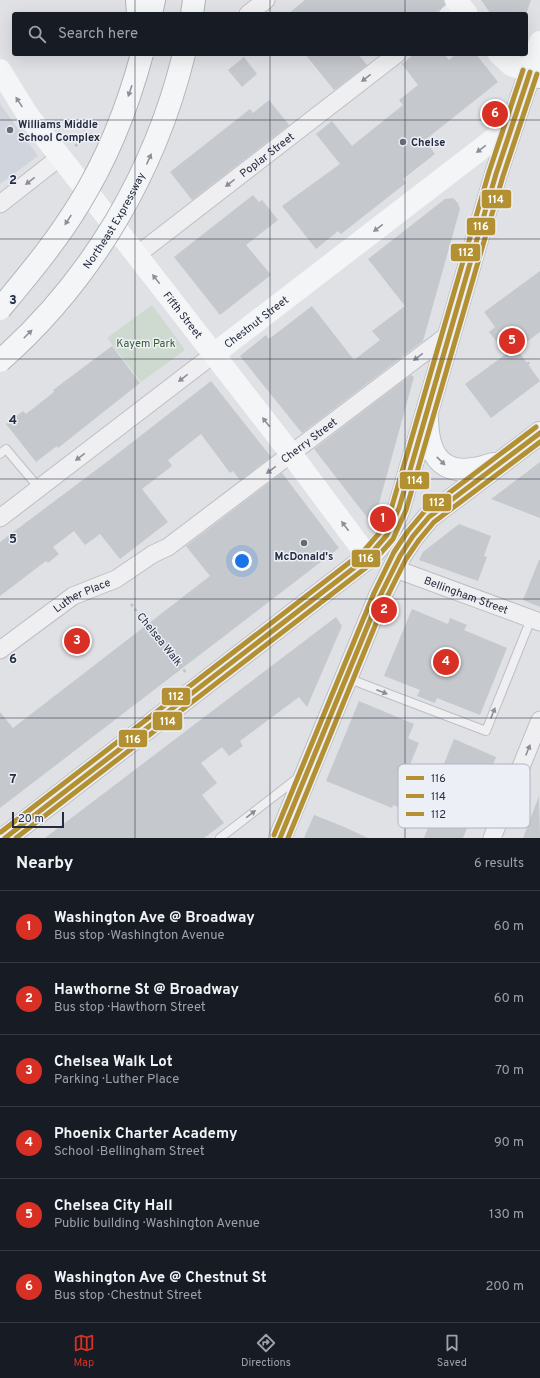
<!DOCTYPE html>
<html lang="en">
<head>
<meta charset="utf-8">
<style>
  body { margin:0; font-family:Overpass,sans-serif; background:#242831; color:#f1f3f6 }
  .scale { position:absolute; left:12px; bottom:10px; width:52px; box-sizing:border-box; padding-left:4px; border:2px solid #252c40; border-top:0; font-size:11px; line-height:14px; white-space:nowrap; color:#252c40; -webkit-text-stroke:3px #eceff6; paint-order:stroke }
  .you { position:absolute; left:242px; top:561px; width:14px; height:14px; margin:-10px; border:3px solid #fff; border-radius:50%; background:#1a73e8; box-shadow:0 0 0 6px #1a73e833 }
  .badge { display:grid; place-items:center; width:26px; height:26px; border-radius:50%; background:#d93025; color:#fff; font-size:13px; font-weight:700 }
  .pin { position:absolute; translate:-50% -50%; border:2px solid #fff; box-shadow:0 1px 4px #0006 }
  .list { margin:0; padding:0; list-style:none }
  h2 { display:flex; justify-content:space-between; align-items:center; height:52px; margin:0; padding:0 16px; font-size:17px }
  h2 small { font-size:13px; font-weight:400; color:#9ea1a6 }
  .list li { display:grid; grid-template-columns:26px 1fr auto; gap:12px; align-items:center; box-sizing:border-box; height:72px; padding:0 16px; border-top:1px solid #363941 }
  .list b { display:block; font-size:15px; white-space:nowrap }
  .list p { margin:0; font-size:13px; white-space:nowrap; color:#9ea1a6 }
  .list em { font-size:13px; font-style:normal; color:#9ea1a6 }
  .icon { flex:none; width:22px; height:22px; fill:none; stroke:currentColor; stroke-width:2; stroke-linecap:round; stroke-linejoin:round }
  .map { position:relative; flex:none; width:540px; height:838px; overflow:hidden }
  .search { position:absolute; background:#171b24; box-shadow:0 4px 16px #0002; left:12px; right:12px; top:12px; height:44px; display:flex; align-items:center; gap:10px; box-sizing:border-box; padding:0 14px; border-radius:4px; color:#9ea1a6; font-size:15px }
  .sheet { height:484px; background:#171b24 }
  nav { display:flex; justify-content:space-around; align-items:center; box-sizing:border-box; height:56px; border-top:1px solid #363941; background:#171b24; font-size:11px; color:#9ea1a6 }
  nav a { display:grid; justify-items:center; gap:2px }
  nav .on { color:#d93025 }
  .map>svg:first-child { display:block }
</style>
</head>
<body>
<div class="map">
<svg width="540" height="838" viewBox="0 0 540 838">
  <rect width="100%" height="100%" fill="#e0e1e5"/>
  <path fill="#d0d4dc" d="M0 104 38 156 0 184Z"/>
  <path fill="#ced9cf" d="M152 305 185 350 141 382 107 338Z"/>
  <path fill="#c5c8cc" d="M305 0H444L445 4 435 14H288Z
    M481 0H531L526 14H491Z
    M305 54H358L367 65 334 90Z
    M414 54H444L449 60 456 54H476L498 82 425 140 435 154 403 179 406 183 341 234 338 231 316 249 282 206 340 164 316 134 332 121 352 146 403 105 399 100 418 85 402 64Z
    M244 57 257 74 242 87 228 70Z
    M269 100 289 125 192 200 170 172 250 109 253 113Z
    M253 195 259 202 262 200 278 220 246 245 271 275 220 315 174 257Z
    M453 198 458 203 460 209 423 341 302 433 240 356 266 335 269 339 312 306 354 360 380 340 372 331 405 306 368 259 445 199Z
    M540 271V332L517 349 540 381 491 418 465 384 506 354 489 332 495 327 484 312Z
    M112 346 140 383 58 448 57 446 36 462 6 424 23 411 26 414 54 392 53 390Z
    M411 375 414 377 373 525 314 449Z
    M211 381 271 457 240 480 233 471 230 473 201 434 168 460 172 466 142 489 168 522 120 559 100 534 85 545 74 531 53 547 59 554 48 563 46 561 0 596V542L112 458Z
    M540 462V518L491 499 519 478Z
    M282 473 339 548 0 808V712L13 728 210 576 186 546Z
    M459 524 491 536 484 556 487 557 478 581 419 560 423 552Z
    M539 560H540V607L523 600Z
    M412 609 448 624 450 618 467 625 464 630 507 648 480 715 437 698 435 703 417 696 420 690 384 676Z
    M336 617 342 626 307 707 299 697 240 741 243 746 229 756 222 747 201 763 217 783 202 795 224 823 204 838H45Z
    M359 701 414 724 408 738 419 743 401 786 430 798 454 739 496 757 463 838H424L431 820 393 805 392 808 326 781Z
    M539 796 540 838H523Z
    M314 815 342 826 368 838H304Z"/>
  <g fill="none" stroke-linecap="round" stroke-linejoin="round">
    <g stroke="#bebfc3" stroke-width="10">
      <path id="lane" d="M0 454 6 449 39 488
        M347 678 486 731 531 619
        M220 838 299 777"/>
    </g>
    <g stroke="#bebfc3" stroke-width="19">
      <g id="street">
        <path d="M248 14 266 0"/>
        <path d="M448 14 460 5"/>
        <path d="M0 204 60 157"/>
        <path id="s1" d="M137 255 397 54"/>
        <path d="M0 518 214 354"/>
        <path id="s2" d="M393 568 540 622"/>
        <path id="s3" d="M0 650 73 596 116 579 153 554 168 547 449 334"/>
        <path d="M492 838 540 720"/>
      </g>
    </g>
    <g stroke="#bbbec3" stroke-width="24">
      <path id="primary" d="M427 419C428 465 450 479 493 464
        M5 838 368 557C384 543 392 528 399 508L496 174 530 72 540 77
        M280 838 380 596 400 556 413 536 429 517 540 433"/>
    </g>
    <g stroke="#b2b4ba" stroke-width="24">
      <path id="highway" d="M137 0 138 14
        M151 14 154 0
        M192 14 194 0"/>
    </g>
    <path stroke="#c2c2c8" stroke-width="2.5" stroke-dasharray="3 3" stroke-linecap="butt" d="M75 146 94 132
      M528 364 529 362
      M131 604 187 674"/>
    <use href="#lane" stroke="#efeff2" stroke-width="8"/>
    <use href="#street" stroke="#efeff2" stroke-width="17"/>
    <g stroke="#f4f5f6" stroke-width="22">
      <path d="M456 0 467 14"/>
      <path d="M499 54 511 65 530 72 540 42"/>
      <path id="s4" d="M0 70 27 114 292 455 368 557"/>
      <path id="s5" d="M214 354 512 125"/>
    </g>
    <use href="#primary" stroke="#f4f5f6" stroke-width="22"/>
    <use href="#highway" stroke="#f4f5f6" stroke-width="22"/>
    <g stroke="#b2b4ba" stroke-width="24" stroke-linecap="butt">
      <g id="highway-bridge">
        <path d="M0 309C28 275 56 242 79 204 107 159 128 106 142 54"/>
        <path id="s6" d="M0 361C92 280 155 172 184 54"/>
      </g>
    </g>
    <use href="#highway-bridge" stroke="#f4f5f6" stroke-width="22"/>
    <g stroke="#eceff6" stroke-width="8">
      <path id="bus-1" d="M5 838 368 557 387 535 399 508 496 174 530 72
        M280 838 380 596 400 556 413 536 429 517 540 433"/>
    </g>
    <g stroke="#eceff6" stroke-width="8">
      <path id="bus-2" d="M16 838 372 563 393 539 406 510 503 176 537 74
        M288 838 386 599 406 559 419 540 434 522 540 442"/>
    </g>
    <g stroke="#eceff6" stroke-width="8">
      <path id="bus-3" d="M1 832 363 552 381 531 392 506 489 172 523 70
        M274 835 374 593 394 552 408 531 424 512 536 427"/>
    </g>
    <use href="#bus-1" stroke="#b39133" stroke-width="5"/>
    <use href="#bus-2" stroke="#b39133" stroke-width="5"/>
    <use href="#bus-3" stroke="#b39133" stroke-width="5"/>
  </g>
  <defs><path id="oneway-solid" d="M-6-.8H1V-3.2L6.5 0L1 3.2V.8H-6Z"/></defs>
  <g fill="#8a8e99">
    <use href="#oneway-solid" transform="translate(366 78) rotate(142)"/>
    <use href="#oneway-solid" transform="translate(30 181) rotate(142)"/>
    <use href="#oneway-solid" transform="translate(230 183) rotate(142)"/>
    <use href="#oneway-solid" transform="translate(418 357) rotate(143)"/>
    <use href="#oneway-solid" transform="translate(183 378) rotate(142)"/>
    <use href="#oneway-solid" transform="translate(80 457) rotate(142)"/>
    <use href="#oneway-solid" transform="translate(271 470) rotate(143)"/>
    <use href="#oneway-solid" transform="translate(382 692) rotate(21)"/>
    <use href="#oneway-solid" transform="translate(493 713) rotate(-68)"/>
    <use href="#oneway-solid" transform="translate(528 750) rotate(-68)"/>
    <use href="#oneway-solid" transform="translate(251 814) rotate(-38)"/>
  </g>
  <g fill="#8c909b">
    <use href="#oneway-solid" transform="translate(130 91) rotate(109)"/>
    <use href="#oneway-solid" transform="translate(19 102) rotate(-123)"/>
    <use href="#oneway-solid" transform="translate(481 149) rotate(143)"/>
    <use href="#oneway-solid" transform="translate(149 159) rotate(-66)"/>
    <use href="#oneway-solid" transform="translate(68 220) rotate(123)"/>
    <use href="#oneway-solid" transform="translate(378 228) rotate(142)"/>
    <use href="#oneway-solid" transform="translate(156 279) rotate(-128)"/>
    <use href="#oneway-solid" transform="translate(28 334) rotate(-45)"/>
    <use href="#oneway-solid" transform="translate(266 422) rotate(-128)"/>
    <use href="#oneway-solid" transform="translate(441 461) rotate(44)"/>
    <use href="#oneway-solid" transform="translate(345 526) rotate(-127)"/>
  </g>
  <path fill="none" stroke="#252c40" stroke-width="1" stroke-opacity="0.55" d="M135 0V14M270 0V14M405 0V14M135 54V838M270 54V838M405 54V838M0 120H540M0 239H540M0 359H540M0 479H540M0 599H540M0 718H540"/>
  <g fill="#666b7a" stroke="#eceff6" stroke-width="1.5">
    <circle cx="10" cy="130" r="4"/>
    <circle cx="403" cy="142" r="4"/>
    <circle cx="304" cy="543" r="4"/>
  </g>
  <g text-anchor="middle" stroke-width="3" stroke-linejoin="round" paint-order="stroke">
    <g font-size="11" font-weight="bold" fill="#252c40" stroke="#eceff6" text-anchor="start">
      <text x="18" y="128">Williams Middle<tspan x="18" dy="13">School Complex</tspan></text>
      <text x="411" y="146">Chelse</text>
      <text x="304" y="560" text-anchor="middle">McDonald's</text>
    </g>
    <g font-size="11" fill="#252c40" stroke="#eceff6">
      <text dy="4" stroke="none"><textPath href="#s1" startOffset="164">Poplar Street</textPath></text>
      <text dy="4" stroke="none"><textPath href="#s6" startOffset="182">Northeast Expressway</textPath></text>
      <text dy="4" stroke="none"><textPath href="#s4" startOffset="306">Fifth Street</textPath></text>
      <text dy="4" stroke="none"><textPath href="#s5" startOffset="53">Chestnut Street</textPath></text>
      <text dy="4" stroke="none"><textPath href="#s3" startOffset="375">Cherry Street</textPath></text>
      <text dy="4" stroke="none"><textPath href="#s2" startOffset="78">Bellingham Street</textPath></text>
      <text dy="4" stroke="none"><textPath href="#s3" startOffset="99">Luther Place</textPath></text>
      <text transform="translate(160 639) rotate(51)" y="4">Chelsea Walk</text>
    </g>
    <g font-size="11" fill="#355d31" stroke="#eceff6">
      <text x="146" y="347">Kayem Park</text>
    </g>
  </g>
  <rect x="398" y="764" width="132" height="64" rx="6" fill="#eceff6" stroke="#b0b4bf" stroke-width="1"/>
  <rect x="406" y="776" width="18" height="4" fill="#b39133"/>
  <rect x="406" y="794" width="18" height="4" fill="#b39133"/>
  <rect x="406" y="812" width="18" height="4" fill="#b39133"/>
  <g font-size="11" fill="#252c40">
    <text x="431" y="782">116</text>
    <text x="431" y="800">114</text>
    <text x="431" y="818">112</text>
  </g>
  <g font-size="13" text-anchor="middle" font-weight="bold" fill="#252c40" stroke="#eceff6" stroke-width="3" stroke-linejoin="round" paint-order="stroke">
    <text x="13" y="184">2</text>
    <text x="13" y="304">3</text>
    <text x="13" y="424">4</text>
    <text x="13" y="543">5</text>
    <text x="13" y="663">6</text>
    <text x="13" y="783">7</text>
  </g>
  <g stroke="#eceff6" stroke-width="1.5">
    <rect x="481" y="189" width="31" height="20" rx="4" fill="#b39133"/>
    <rect x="466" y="217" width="30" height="19" rx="4" fill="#b39133"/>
    <rect x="450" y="243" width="31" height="19" rx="4" fill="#b39133"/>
    <rect x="399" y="471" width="31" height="19" rx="4" fill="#b39133"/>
    <rect x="422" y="493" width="30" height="19" rx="4" fill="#b39133"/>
    <rect x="351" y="549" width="30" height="19" rx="4" fill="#b39133"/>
    <rect x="161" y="687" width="30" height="19" rx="4" fill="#b39133"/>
    <rect x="152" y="711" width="31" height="20" rx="4" fill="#b39133"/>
    <rect x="118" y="729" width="30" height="19" rx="4" fill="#b39133"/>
  </g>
  <g font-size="11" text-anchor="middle" font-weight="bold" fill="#fff">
    <text x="496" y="203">114</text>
    <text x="481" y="230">116</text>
    <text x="466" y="256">112</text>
    <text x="415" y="484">114</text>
    <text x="437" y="506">112</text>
    <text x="366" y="562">116</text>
    <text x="176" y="700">112</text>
    <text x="168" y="725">114</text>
    <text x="133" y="743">116</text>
  </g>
</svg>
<div class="scale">20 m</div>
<div class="you"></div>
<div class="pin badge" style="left:383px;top:519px">1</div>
<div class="pin badge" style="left:384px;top:610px">2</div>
<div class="pin badge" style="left:77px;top:641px">3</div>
<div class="pin badge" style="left:446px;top:662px">4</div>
<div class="pin badge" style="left:512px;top:341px">5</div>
<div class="pin badge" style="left:495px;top:114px">6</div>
<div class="search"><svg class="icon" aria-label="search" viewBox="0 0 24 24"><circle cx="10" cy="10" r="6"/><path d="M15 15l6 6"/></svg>Search here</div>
</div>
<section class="sheet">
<h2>Nearby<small>6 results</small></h2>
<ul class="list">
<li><span class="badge">1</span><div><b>Washington Ave @ Broadway</b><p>Bus stop · Washington Avenue</p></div><em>60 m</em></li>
<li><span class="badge">2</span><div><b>Hawthorne St @ Broadway</b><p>Bus stop · Hawthorn Street</p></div><em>60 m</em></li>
<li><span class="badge">3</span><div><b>Chelsea Walk Lot</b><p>Parking · Luther Place</p></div><em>70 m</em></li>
<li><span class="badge">4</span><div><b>Phoenix Charter Academy</b><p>School · Bellingham Street</p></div><em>90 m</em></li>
<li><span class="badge">5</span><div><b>Chelsea City Hall</b><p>Public building · Washington Avenue</p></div><em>130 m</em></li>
<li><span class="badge">6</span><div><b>Washington Ave @ Chestnut St</b><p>Bus stop · Chestnut Street</p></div><em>200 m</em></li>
</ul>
</section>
<nav>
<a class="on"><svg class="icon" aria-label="map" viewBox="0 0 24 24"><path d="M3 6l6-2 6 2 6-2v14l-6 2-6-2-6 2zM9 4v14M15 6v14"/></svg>Map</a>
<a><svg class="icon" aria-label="directions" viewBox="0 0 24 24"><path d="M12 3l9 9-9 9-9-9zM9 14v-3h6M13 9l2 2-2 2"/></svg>Directions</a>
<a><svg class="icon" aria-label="saved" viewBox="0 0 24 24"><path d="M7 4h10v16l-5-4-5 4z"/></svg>Saved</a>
</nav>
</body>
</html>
